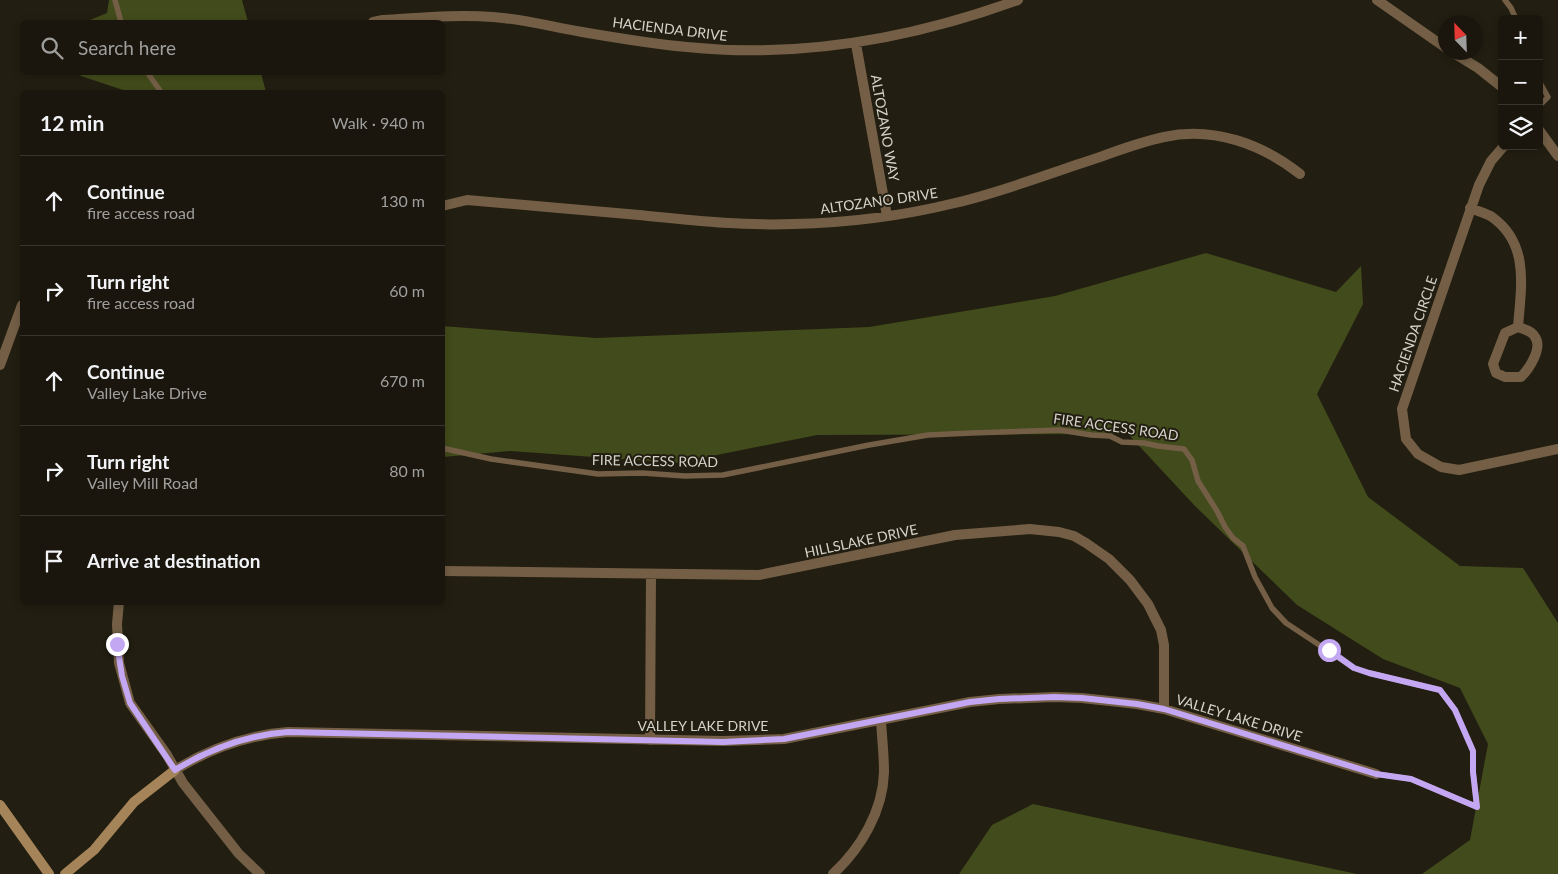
<!DOCTYPE html>
<html lang="en">
<head>
<meta charset="utf-8">
<style>
  body { margin:0; font-family:Lato,sans-serif; background:#27231b; color:#f1f3f6 }
  .controls { position:absolute; right:15px; top:15px; display:grid; overflow:hidden; border-radius:8px; box-shadow:0 2px 8px #0003 }
  .controls button { width:45px; height:45px; display:grid; place-items:center; padding:0; border:0; border-bottom:1px solid #38352e; background:#1a160d; color:#f1f3f6; font:25px sans-serif }
  .compass { position:absolute; left:1438px; top:15px; width:45px; height:45px; border-radius:50%; background:#1a160d; box-shadow:0 2px 8px #0003; rotate:337deg }
  .stop { position:absolute; width:15px; height:15px; margin:-11px; border:4px solid #c3a7f2; border-radius:50%; background:#fff }
  .stop.end { background:#c3a7f2; border-color:#fff; box-shadow:0 1px 5px #0008 }
  .list { margin:0; padding:0; list-style:none }
  h2 { display:flex; justify-content:space-between; align-items:center; height:65px; margin:0; padding:0 20px; font-size:21px }
  h2 small { font-size:16px; font-weight:400; color:#9f9f9d }
  .list li { display:grid; grid-template-columns:32px 1fr auto; gap:15px; align-items:center; box-sizing:border-box; height:90px; padding:0 20px; border-top:1px solid #38352e }
  .list b { display:block; font-size:19px; white-space:nowrap }
  .list p { margin:0; font-size:16px; white-space:nowrap; color:#9f9f9d }
  .list em { font-size:16px; font-style:normal; color:#9f9f9d }
  .icon { flex:none; width:28px; height:28px; fill:none; stroke:currentColor; stroke-width:2; stroke-linecap:round; stroke-linejoin:round }
  .map { position:relative; flex:none; width:1558px; height:874px; overflow:hidden }
  .search { position:absolute; background:#1a160d; box-shadow:0 2px 8px #0003; left:20px; top:20px; width:425px; height:55px; display:flex; align-items:center; gap:12px; box-sizing:border-box; padding:0 18px; border-radius:8px; color:#9f9f9d; font-size:19px }
  .panel { position:absolute; background:#1a160d; box-shadow:0 2px 8px #0003; left:20px; top:90px; width:425px; height:515px; border-radius:8px }
  .map>svg:first-child { display:block }
</style>
</head>
<body>
<div class="map">
<svg width="1558" height="874" viewBox="0 0 1558 874">
  <rect width="100%" height="100%" fill="#221e11"/>
  <path fill="#424b1b" d="M109 0H242L248 22H85L107 13Z
    M79 73H261L266 92H126L123 90 81 76Z
    M1206 253 1336 292 1361 266 1363 304 1317 394 1368 497 1460 566 1523 568 1558 623V874H1422L1470 840 1488 744 1460 688 1383 659 1297 605 1195 506 1128 434 817 435 677 463 510 451 443 457 442 326 596 338 869 327 1055 296Z
    M1033 804 1357 874H959L992 825Z"/>
  <g fill="none" stroke-linecap="round" stroke-linejoin="round">
    <path stroke="#745f46" stroke-width="5.5" d="M115 0 121 22
      M1505 0 1511 8 1516 19
      M147 72 161 92
      M1539 81 1548 97 1539 106
      M442 448 491 459 598 474 642 473 685 476 723 475 869 445 928 435 972 433 1060 430 1091 435 1110 436 1122 442 1144 443 1158 446 1184 449 1192 460 1198 481 1217 511 1225 527 1233 538 1243 546 1255 577 1272 608 1286 623 1354 668 1369 673 1440 690 1455 710 1473 751V771L1477 807 1411 779 1376 774"/>
    <path stroke="#745f46" stroke-width="10" d="M1377 0 1446 48
      M373 22 383 20C419 18 456 14 493 17 523 19 552 27 582 32 617 38 652 44 687 47 802 59 911 39 1018 0
      M856 44 887 216
      M1452 52 1478 68 1502 87
      M1539 130 1558 156
      M1504 146 1491 161 1479 185 1402 409 1406 439 1418 454 1441 467 1459 470 1558 449
      M442 206 467 200C524 205 582 210 639 215 690 220 741 226 793 224 847 223 902 216 955 203 1002 192 1048 174 1094 159 1117 151 1140 142 1164 137 1213 126 1262 144 1300 174
      M1470 208C1477 211 1486 213 1492 217 1530 244 1521 287 1518 327L1505 333 1493 364 1496 373 1505 377H1521C1529 369 1543 348 1535 337 1532 331 1524 329 1518 327
      M0 365 22 305
      M442 571 759 575 955 535 1030 529 1059 532 1074 536 1086 543 1109 559 1130 580 1148 604 1161 630 1164 645V709
      M119 602 117 624 119 663 130 703 167 755 183 783 239 854 260 874
      M650 740 651 574
      M175 770C211 748 247 735 288 732L723 741 784 739 970 702 999 699 1055 697 1082 698 1137 704 1164 709 1376 774
      M833 874C861 848 883 811 884 772 884 755 882 738 881 721"/>
    <path stroke="#a6845a" stroke-width="10" d="M0 805 49 874
      M65 874 94 850 134 802 175 770"/>
  </g>
  <g fill="none" stroke-linecap="round" stroke-linejoin="round">
    <path stroke="#c3a7f2" stroke-width="6" d="M117 644 122 676 130 703 175 770C211 748 247 735 288 732L723 742 784 739 970 702 999 699 1054 697 1082 698 1137 704 1164 709 1376 774 1411 779 1477 807 1473 772V751L1455 710 1440 690 1369 673 1354 668 1329 650"/>
  </g>
  <g text-anchor="middle" stroke-width="4" stroke-linejoin="round" paint-order="stroke">
    <g font-size="14" fill="#d5d3ca" stroke="#221e11">
      <text transform="translate(670 29) rotate(7)" y="5">HACIENDA DRIVE</text>
      <text transform="translate(885 128) rotate(80)" y="5">ALTOZANO WAY</text>
      <text transform="translate(879 201) rotate(-8)" y="5">ALTOZANO DRIVE</text>
      <text transform="translate(1413 334) rotate(-71)" y="5">HACIENDA CIRCLE</text>
      <text transform="translate(1116 427) rotate(8)" y="5">FIRE ACCESS ROAD</text>
      <text transform="translate(655 461) rotate(1)" y="5">FIRE ACCESS ROAD</text>
      <text transform="translate(861 541) rotate(-12)" y="5">HILLSLAKE DRIVE</text>
      <text transform="translate(1239 718) rotate(17)" y="5">VALLEY LAKE DRIVE</text>
      <text x="703" y="731">VALLEY LAKE DRIVE</text>
    </g>
  </g>
</svg>
<div class="controls">
<button>+</button>
<button>−</button>
<button><svg class="icon" aria-label="layers" viewBox="0 0 24 24"><path d="M12 4l9 5-9 5-9-5zM3 14l9 5 9-5"/></svg></button>
</div>
<svg class="compass" viewBox="-18 -18 36 36"><path d="M0-13l5 13h-10z" fill="#e53935"/><path d="M0 13l5-13h-10z" fill="#9f9f9d"/></svg>
<div class="stop" style="left:1329px;top:650px"></div>
<div class="stop end" style="left:117px;top:644px"></div>
<div class="search"><svg class="icon" aria-label="search" viewBox="0 0 24 24"><circle cx="10" cy="10" r="6"/><path d="M15 15l6 6"/></svg>Search here</div>
<section class="panel">
<h2>12 min<small>Walk · 940 m</small></h2>
<ul class="list">
<li><svg class="icon" aria-label="ahead" viewBox="0 0 24 24"><path d="M12 20V5M6 11l6-6 6 6"/></svg><div><b>Continue</b><p>fire access road</p></div><em>130 m</em></li>
<li><svg class="icon" aria-label="right" viewBox="0 0 24 24"><path d="M7 20v-9h11M14 6l5 5-5 5"/></svg><div><b>Turn right</b><p>fire access road</p></div><em>60 m</em></li>
<li><svg class="icon" aria-label="ahead" viewBox="0 0 24 24"><path d="M12 20V5M6 11l6-6 6 6"/></svg><div><b>Continue</b><p>Valley Lake Drive</p></div><em>670 m</em></li>
<li><svg class="icon" aria-label="right" viewBox="0 0 24 24"><path d="M7 20v-9h11M14 6l5 5-5 5"/></svg><div><b>Turn right</b><p>Valley Mill Road</p></div><em>80 m</em></li>
<li><svg class="icon" aria-label="arrive" viewBox="0 0 24 24"><path d="M6 21V4h12l-3 4 3 4H6"/></svg><div><b>Arrive at destination</b></div></li>
</ul>
</section>
</div>
</body>
</html>
